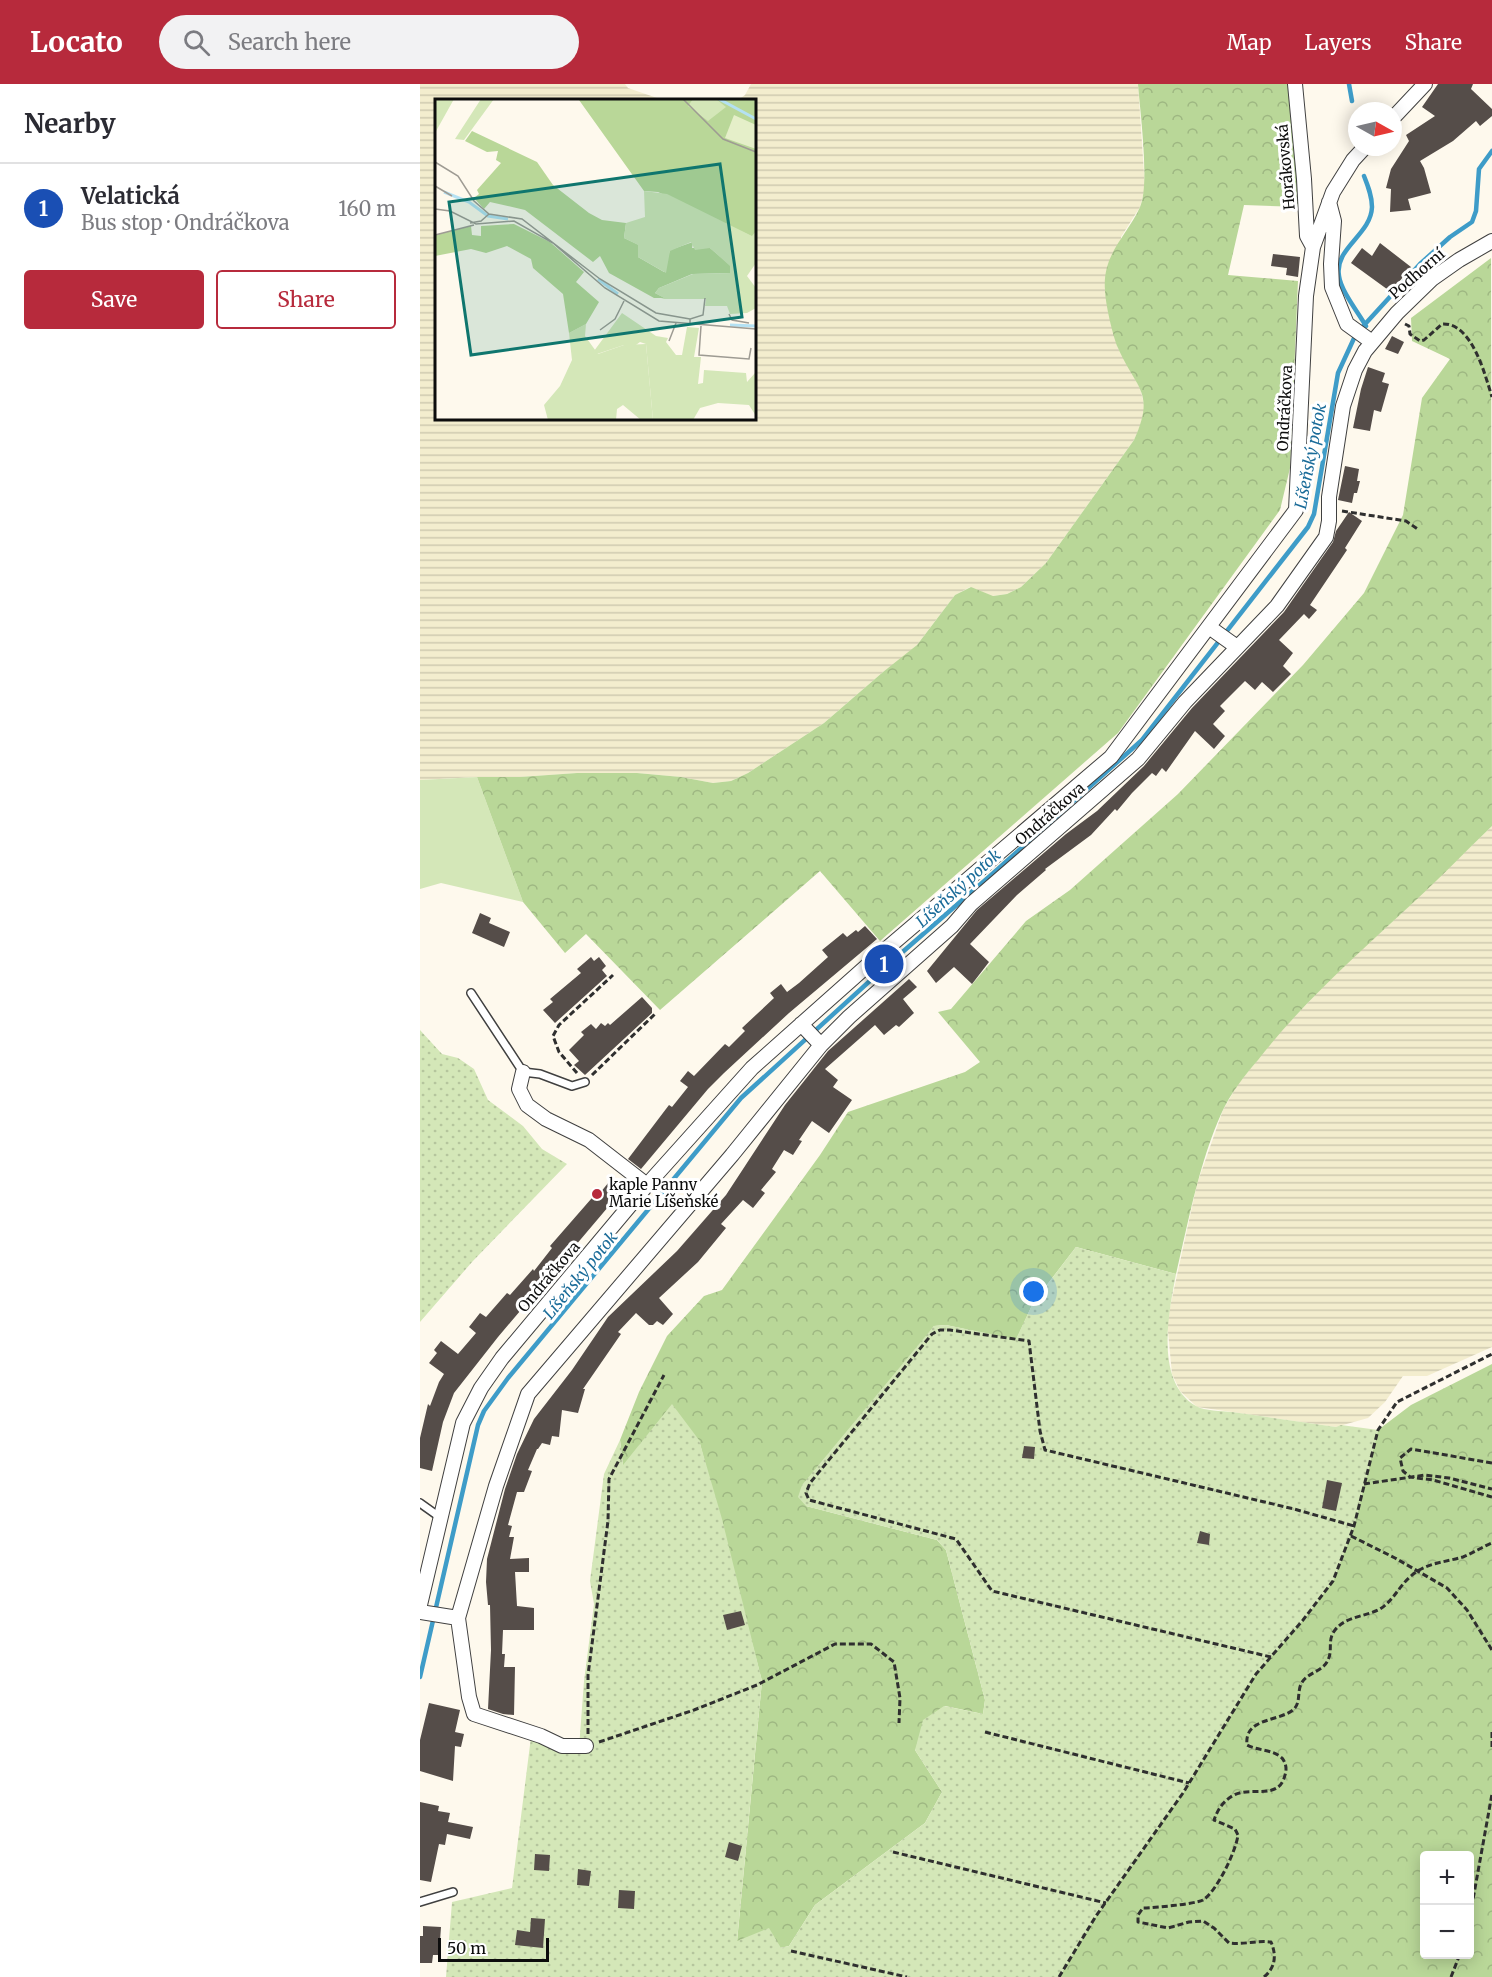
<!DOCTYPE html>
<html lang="en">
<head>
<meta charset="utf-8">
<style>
  body { margin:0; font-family:Merriweather,serif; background:#f2f2f3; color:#2b2b33 }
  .controls { position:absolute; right:18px; bottom:18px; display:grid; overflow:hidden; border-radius:6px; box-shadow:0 3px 15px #0003 }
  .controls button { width:54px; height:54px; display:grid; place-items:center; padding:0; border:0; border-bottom:2px solid #e1e1e2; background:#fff; color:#2b2b33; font:30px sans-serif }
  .compass { position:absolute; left:928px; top:18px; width:54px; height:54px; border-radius:50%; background:#fff; box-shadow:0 3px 15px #0003; rotate:98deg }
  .scale { position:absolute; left:18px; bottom:15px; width:111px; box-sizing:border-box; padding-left:6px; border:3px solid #0d0d0d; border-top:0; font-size:16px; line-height:21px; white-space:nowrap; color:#0d0d0d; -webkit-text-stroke:4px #fff; paint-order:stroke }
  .you { position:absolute; left:614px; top:1208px; width:21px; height:21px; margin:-15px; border:4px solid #fff; border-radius:50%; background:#1a73e8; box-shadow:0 0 0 9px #1a73e833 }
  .badge { display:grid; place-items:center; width:39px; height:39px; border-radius:50%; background:#b72a3c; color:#fff; font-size:20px; font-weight:700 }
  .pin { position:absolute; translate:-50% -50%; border:3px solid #fff; box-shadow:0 2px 6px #0006 }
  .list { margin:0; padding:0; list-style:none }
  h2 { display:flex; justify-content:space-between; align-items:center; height:78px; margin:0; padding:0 24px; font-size:26px }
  h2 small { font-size:20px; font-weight:400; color:#7c7c81 }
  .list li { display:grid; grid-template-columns:39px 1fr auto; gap:18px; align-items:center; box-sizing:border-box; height:90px; padding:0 24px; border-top:2px solid #e1e1e2 }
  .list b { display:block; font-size:22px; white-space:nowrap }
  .list p { margin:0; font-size:20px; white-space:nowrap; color:#7c7c81 }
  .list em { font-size:20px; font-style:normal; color:#7c7c81 }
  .actions { display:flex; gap:12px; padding:18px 24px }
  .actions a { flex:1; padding:14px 0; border:2px solid #b72a3c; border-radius:6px; text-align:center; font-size:21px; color:#b72a3c }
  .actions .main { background:#b72a3c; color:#fff }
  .icon { flex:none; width:33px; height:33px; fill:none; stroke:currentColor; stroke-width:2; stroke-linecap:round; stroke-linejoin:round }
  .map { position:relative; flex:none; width:1072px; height:1893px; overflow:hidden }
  header { display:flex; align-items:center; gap:36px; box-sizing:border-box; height:84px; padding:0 30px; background:#b72a3c; color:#fff }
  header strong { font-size:28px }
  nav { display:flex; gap:33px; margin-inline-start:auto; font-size:21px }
  .search { width:420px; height:54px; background:#f2f2f3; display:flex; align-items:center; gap:15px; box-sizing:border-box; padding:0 21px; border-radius:33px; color:#7c7c81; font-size:22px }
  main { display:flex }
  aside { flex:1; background:#fff }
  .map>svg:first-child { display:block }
</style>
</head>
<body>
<header>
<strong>Locato</strong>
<div class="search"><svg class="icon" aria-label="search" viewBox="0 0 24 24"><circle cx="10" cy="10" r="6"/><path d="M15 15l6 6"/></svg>Search here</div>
<nav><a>Map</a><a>Layers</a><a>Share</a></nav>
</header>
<main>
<aside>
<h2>Nearby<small></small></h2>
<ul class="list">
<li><span class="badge" style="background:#1a4fb4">1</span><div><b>Velatická</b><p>Bus stop · Ondráčkova</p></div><em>160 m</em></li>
</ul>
<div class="actions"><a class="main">Save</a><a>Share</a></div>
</aside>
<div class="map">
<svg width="1072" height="1893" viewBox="0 0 1072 1893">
  <defs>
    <pattern id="farmland-rules" width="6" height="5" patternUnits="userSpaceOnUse" patternTransform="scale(1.5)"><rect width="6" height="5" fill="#f3edce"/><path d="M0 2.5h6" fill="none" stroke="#cfcab0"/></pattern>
    <pattern id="forest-crowns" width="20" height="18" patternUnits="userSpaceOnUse" patternTransform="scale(1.5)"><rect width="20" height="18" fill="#b9d798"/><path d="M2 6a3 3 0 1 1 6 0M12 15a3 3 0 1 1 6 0" fill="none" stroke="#9eb782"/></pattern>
    <pattern id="garden-dots" width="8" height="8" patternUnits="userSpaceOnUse" patternTransform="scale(1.5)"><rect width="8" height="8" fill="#d4e7b8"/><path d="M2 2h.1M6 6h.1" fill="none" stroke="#b5c59d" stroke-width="1.8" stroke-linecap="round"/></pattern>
  </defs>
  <rect width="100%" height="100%" fill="#fef9ed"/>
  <path fill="url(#farmland-rules)" d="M0 0H205L208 4 243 16H16V334H334V16H318L325 11 331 0H718L725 104 720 123 701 153 697 262 720 304 725 324 723 336 714 356 626 479 601 503 587 510 572 512 550 503 535 511 497 561 479 577 463 588 404 639 328 689 311 697 293 699 261 693 217 689H157L100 693H57L0 696Z
    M1072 742V1263L1007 1292H983L965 1318 948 1334 916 1343 777 1323 760 1307 752 1290 747 1237 777 1100 803 1026 818 1000 859 949 924 881 982 829Z"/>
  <path fill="#d4e7b8" d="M57 693 103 818 21 799 0 805V696Z"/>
  <path fill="url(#forest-crowns)" fill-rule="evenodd" d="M718 0H872L882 123 824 121 808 191 878 197 870 384 860 426 698 649 460 857 400 787 240 926 166 850 145 869 103 818 57 693H100L157 689H217L261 693 293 699 311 697 328 689 404 639 463 588 497 561 535 511 551 503 573 512 587 510 601 503 626 479 714 356C736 308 716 305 698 264 693 253 685 218 685 206 682 170 707 152 720 123 730 101 720 27 718 0Z
    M1071 174 1072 742C1042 771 1012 802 981 830 931 876 880 922 838 976 824 992 811 1009 802 1028 779 1079 769 1135 756 1190L656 1163 613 1219 596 1256 526 1241 514 1242 386 1422 517 1456 526 1466 565 1616 563 1630 525 1622 495 1666 522 1708 505 1739 395 1821 369 1862 360 1864 317 1858 342 1597 279 1356 203 1382 200 1356 219 1308 247 1252 284 1212 302 1206 400 1071 428 1028 545 988 560 978 518 928 531 925 606 837 650 806 758 710 883 581 944 509 983 431 1002 314 1030 275 992 257 991 234Z
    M1072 1280V1893H639L676 1832 763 1709 836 1590 883 1536 913 1497 934 1442 958 1346 991 1321ZM1004 1772H1050V1870H1004Z"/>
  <path fill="url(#garden-dots)" d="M0 946 22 970 38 974 54 985 68 1016 103 1042 122 1065 147 1080 52 1178 0 1238Z
    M656 1163 756 1190C749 1228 734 1297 776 1322 785 1327 801 1327 812 1328 847 1333 882 1338 916 1343L921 1341 958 1346 934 1442 913 1497 883 1536 836 1590 763 1709 676 1832 639 1893H26L32 1818 92 1804 111 1653 159 1664 164 1597 174 1520 170 1497 184 1390 200 1356 203 1381 252 1320 279 1356 302 1435 342 1597 317 1857 349 1844 361 1864 369 1862 395 1821 505 1739 522 1708 495 1666 503 1636 524 1622 563 1630 565 1616 526 1466 517 1456 386 1422 378 1413 382 1401 514 1242 526 1241 596 1255 613 1219Z"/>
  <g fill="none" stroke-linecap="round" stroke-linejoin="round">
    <path stroke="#3e9cc8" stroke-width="4.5" d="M929 0 932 17
      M944 92C948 102 952 112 952 123 951 151 914 164 919 192 921 207 938 228 946 242
      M0 1593 58 1341 64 1327 88 1294 321 1014 463 885 570 792 722 656 888 443 894 430 918 289 936 250 1000 180 1030 153 1052 138 1056 127 1059 85 1072 67"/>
  </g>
  <path fill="#554d49" d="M1018 0H1053L1051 5 1072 25V32L1060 42 1056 37 1033 57 1000 77 1004 84 1011 109 988 115 991 126 970 128 971 105 966 104 971 85 989 57 986 51 1015 32 1002 23Z
    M960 159 991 183 971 208 931 179 942 164 952 172Z
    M853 170 880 173 878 193 866 191 867 184 851 182Z
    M972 252 984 258 978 270 965 265Z
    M948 283 965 289 962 298 969 300 961 328 954 326 950 347 933 344 941 305Z
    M925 382 939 385 937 397H940L937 409H934L932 419 918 416Z
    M929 428 942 437 925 464 927 466 890 521 897 526 889 535 884 530 859 556 873 569 863 582 871 590 853 608 842 598 835 606 825 597 800 622 805 627 793 640 805 652 794 665 775 647 746 688 742 684 736 692 732 689 712 709 697 727 695 725 671 751 625 785 626 786 597 811 550 860 569 878 552 900 534 883 516 899 507 887 557 826 646 750 677 727 724 682 772 624 864 528 913 458 916 447Z
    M60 829 71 834 69 839 90 848 84 863 52 849Z
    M445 842 457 855 369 929 304 989 288 1005 221 1085 208 1075 249 1021 252 1023 268 1003 260 997 268 987 274 992 305 960 309 963 325 947 322 944 354 914 350 909 361 900 367 908 379 899 408 873 402 866 423 849 427 853 436 846 438 848Z
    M171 873 174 877 179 873 186 882 182 886 187 892 135 939 123 926 133 918 130 915 161 889 157 885Z
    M489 895 497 903 483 915 494 929 479 943 476 941 464 951 455 941 405 985 418 996 413 1003 432 1016 409 1049 392 1037 379 1056 382 1057 373 1071 364 1066 352 1085 356 1088 341 1106 345 1109 333 1124 323 1116 301 1140 306 1144 278 1178 239 1214 253 1230 243 1241 237 1237 233 1241H229L216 1229 198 1248 201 1250 163 1305H165L158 1329 142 1326 139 1353 132 1352 130 1361 122 1359 118 1365H117L108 1386 112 1387 104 1408H97L88 1441 92 1442 89 1453H94L90 1475 109 1474V1488H95L97 1522 114 1524V1546H83L82 1570H85L84 1583H95L94 1631 83 1630 68 1625 71 1566 70 1521H68L66 1498 67 1475 85 1405 97 1370 114 1335 152 1286 188 1233 257 1167 306 1111 365 1021 408 967Z
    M222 913 232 924V929L165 991 154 981 159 977 149 966 164 951 161 948 171 940 176 945 181 939 185 942 188 939 190 941Z
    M193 1093 205 1103 78 1253 34 1309 23 1338 12 1387 0 1384V1354L8 1320 10 1322 19 1298 24 1290 9 1279 17 1269 14 1266 21 1257 38 1270 56 1249 49 1243 60 1229 66 1233 87 1209 90 1211 113 1185 114 1187 132 1164 130 1162 178 1107 180 1109Z
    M604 1362 615 1363 614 1375 602 1374Z
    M907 1396 922 1399 916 1427 902 1424Z
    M780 1447 790 1450 789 1461 777 1459Z
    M321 1527 325 1541 307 1546 303 1531Z
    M9 1619 40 1626 35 1648 44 1650 41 1663 35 1662 33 1697 0 1687V1656Z
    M0 1718 19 1722 18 1727 30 1729 28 1738 53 1743 50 1755 27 1750 25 1761 19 1760 11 1798 0 1796Z
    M309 1758 322 1762 318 1777 305 1773Z
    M115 1770 130 1771 129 1787 114 1786Z
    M158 1785 171 1787 169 1802 157 1801Z
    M199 1806 215 1807 214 1825 198 1824Z
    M111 1834 125 1835 123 1864 95 1861 97 1846 110 1848Z
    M3 1842 21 1843 19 1871H13L12 1879H0V1852H3Z"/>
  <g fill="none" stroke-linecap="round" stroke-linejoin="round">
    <g stroke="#404040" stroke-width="10">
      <path id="service" d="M51 909 103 988 120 990 152 1002 165 998
        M0 1419 21 1434
        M0 1818 33 1808"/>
    </g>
    <g stroke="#404040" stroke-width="16">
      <path id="minor" d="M875 0 884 95 887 152 893 163
        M973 34 1005 0
        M909 118 914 137 911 180 912 203 927 240 952 258
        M789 543 817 563
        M381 940 401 961
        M103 988 99 1005 107 1021 126 1035 169 1056 227 1101
        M0 1521 43 1339 61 1304 82 1274 227 1101 332 984 458 872 691 673 876 426 886 212 893 163 913 108 933 76 945 63
        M0 1528 38 1534 49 1613 54 1630 121 1652 142 1662H166
        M38 1534 76 1402 108 1310 312 1071 401 961 429 933 532 842 551 820 718 675 765 618 857 522 906 453 909 437V413L923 322 935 286 945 267 977 229 1012 195 1039 176 1072 157"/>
    </g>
    <path stroke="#2f2f2f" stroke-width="3" stroke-dasharray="6 3" stroke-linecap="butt" d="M985 240 989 242 990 250 1000 257 1004 256 1022 240C1052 238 1065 291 1072 313
      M922 427 986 437 999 446
      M157 989 139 968 133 952 139 941 193 891
      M172 991 236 929
      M1072 1379 991 1365 980 1374 983 1387 990 1393 1013 1396 1072 1413
      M944 1400 1005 1391 1029 1394 1072 1405
      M931 1452 975 1474 1027 1504 1047 1526 1072 1566
      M851 1573 572 1507 536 1455 389 1416 386 1409 390 1399 512 1250 520 1246H530L609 1257 620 1347 625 1366 874 1425 934 1442
      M565 1648 769 1699
      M1072 1648V1663
      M168 1650V1591L188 1437 189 1395 244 1291
      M179 1658 274 1626 337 1601 415 1560H451L474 1578 480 1614 479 1639
      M473 1768 686 1819
      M1050 1832 1072 1710
      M371 1867 487 1893
      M639 1893 676 1832 763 1709 836 1590 883 1536 913 1497 934 1442 958 1346 977 1318 1072 1270
      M844 1893C855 1884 857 1872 851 1858 837 1856 824 1861 809 1859L794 1844 783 1837 769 1838 748 1844 718 1838V1831L723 1824C733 1824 775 1820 783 1816 797 1807 816 1767 818 1751L815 1745 794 1736C798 1725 803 1717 814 1711 831 1702 859 1717 865 1691 867 1685 866 1679 862 1674 852 1665 838 1667 827 1661 824 1634 857 1638 873 1626 881 1619 877 1609 881 1600 887 1588 903 1588 908 1576 913 1566 907 1556 915 1546 926 1532 945 1533 960 1525 974 1516 979 1502 991 1492 1005 1479 1026 1478 1043 1473 1053 1469 1062 1463 1072 1459
      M1031 1893 1040 1870"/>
    <use href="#service" stroke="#fff" stroke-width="7"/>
    <use href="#minor" stroke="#fff" stroke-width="14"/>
  </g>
  <circle fill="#b72a3c" stroke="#fff" stroke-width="2" cx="177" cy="1110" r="6"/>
  <g text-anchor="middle" stroke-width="6" stroke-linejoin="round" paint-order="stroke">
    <g font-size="15" fill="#0d0d0d" stroke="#fff">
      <text transform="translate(866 83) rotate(-95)" y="5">Horákovská</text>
      <text transform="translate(997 190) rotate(-41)" y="5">Podhorní</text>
      <text transform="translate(865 324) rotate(-87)" y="5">Ondráčkova</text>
      <text transform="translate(630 730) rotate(-41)" y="5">Ondráčkova</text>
      <text transform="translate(129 1193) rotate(-50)" y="5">Ondráčkova</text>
    </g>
    <g font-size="15" fill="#0d0d0d" stroke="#fff" text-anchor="start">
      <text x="189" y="1106">kaple Panny<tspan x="189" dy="17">Marie Líšeňské</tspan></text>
    </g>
    <g font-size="16" font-style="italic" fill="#1b6c99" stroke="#fff">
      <text transform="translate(890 372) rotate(-79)" y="6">Líšeňský potok</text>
      <text transform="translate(538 804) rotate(-42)" y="6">Líšeňský potok</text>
      <text transform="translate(160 1191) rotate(-51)" y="6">Líšeňský potok</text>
    </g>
  </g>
  <g transform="translate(15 15)">
    <rect width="321" height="321" fill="#fef9ed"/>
    <path d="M151 225 150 237 163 255 189 246 211 245 218 321H206L188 306 182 310 181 321H113L109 306 125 287 137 261 134 234Z" fill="#d4e7b8"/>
    <path d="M321 0V132L318 138 223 93 209 92 144 1ZM37 32 102 63 118 86 154 114 167 121 191 124 189 139 204 146 203 158 229 173 235 151 258 143 257 149H275L295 166V174L257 175 224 189 220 194 230 199H219L174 174 165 157 158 163 90 111 55 103 49 110 39 99 44 95 42 91 66 64 61 61 63 52 52 53 30 42ZM79 125 115 143 149 173 141 183 164 203 151 225 134 234 128 195 98 169 96 160 72 147 51 154 36 150 0 157V136L36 127 37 136 46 137V127Z" fill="#b9d798"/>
    <path d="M2 0H19L0 34V5ZM46 0H59L29 41 20 40ZM258 0H281L291 8 273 22 253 7ZM209 92 232 95 317 137 321 132V164L312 177 321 189V209L312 214 295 215 292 207H270L271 200H226L229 199 220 194 224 189 258 175 295 174V167L275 149 260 151 256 143 235 152 231 174 203 158V146L189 139 191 124 210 118ZM187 214 221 237 233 239 231 243 241 256H247L252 228 264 229 259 258H266L263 285 268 284 269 271 311 274 312 283 320 274 321 317 314 306 283 304 265 309 258 321H218L211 245 205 243 194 251 189 246 162 255 159 252Z" fill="#d4e7b8"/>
    <path d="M299 16 321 26V50L290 39Z" fill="#e5efc9"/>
    <path fill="none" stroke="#b4e1f3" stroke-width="3" d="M284 0 321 20M9 93 34 103 53 117 73 120M163 180 183 195M295 226 321 227"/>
    <path fill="none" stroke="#9e9b93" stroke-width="1.5" d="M248 0 288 40 321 53M0 63 23 77 39 102 54 115 87 120 165 180 221 214 255 220M0 87 17 97M0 110 15 112 41 125 79 122 118 144 170 189 224 222 321 230M35 124 46 122 54 115M0 136 39 126M294 215 297 221 314 224M255 226V220L268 216 270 199M266 227 264 256 314 260 316 249M165 231 180 220 189 202M234 242 241 224"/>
    <path fill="#0f766e" fill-opacity="0.15" stroke="#0f766e" stroke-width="3" d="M285 65 307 218 36 256 14 103Z"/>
    <rect width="321" height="321" fill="none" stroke="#0d0d0d" stroke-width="3"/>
  </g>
</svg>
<div class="controls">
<button>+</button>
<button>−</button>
</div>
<svg class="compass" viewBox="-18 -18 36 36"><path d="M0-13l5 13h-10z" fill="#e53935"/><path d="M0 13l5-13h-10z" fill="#7c7c81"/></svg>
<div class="scale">50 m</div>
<div class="you"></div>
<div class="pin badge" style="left:464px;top:880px;background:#1a4fb4">1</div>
</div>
</main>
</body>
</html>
